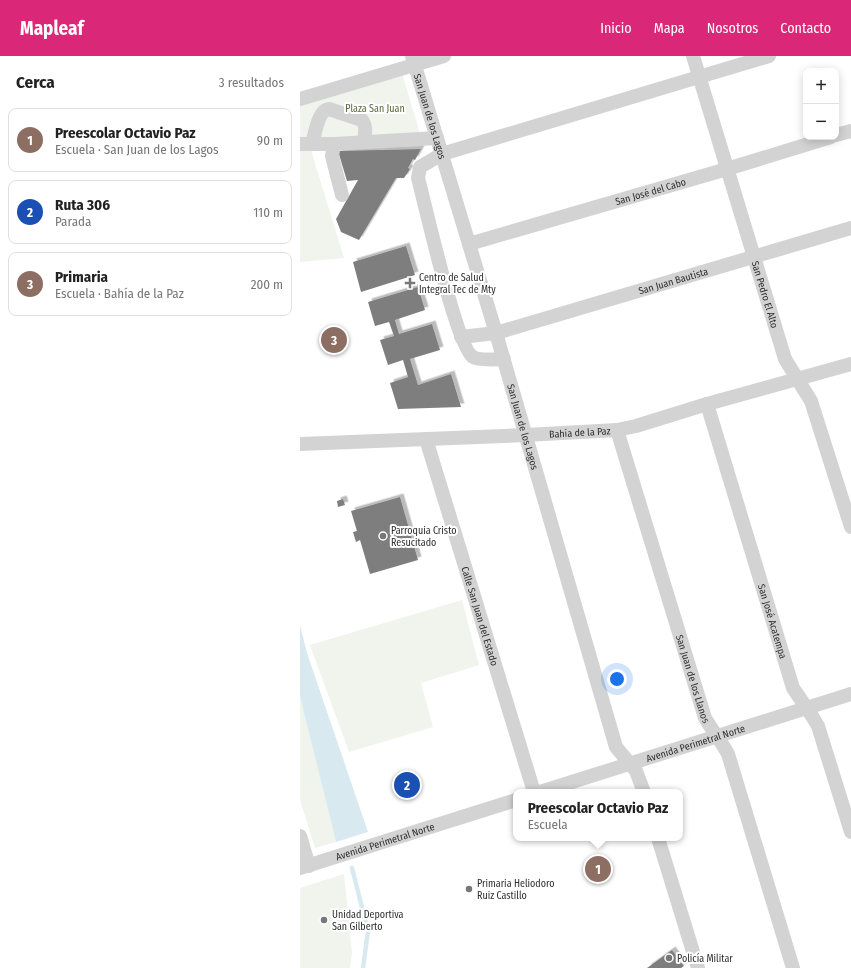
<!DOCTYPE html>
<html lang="es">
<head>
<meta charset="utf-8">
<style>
  body { margin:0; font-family:"Fira Sans Condensed",sans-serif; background:#f6f6f6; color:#222 }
  .controls { position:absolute; right:12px; top:12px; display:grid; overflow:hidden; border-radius:8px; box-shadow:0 2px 10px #0003 }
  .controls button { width:36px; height:36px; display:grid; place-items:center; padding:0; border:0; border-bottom:1px solid #e0e0e0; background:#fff; color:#222; font:20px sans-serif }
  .you { position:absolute; left:317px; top:623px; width:14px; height:14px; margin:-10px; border:3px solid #fff; border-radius:50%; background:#1a73e8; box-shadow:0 0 0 6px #1a73e833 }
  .badge { display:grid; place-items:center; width:26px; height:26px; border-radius:50%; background:#db2777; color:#fff; font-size:13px; font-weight:700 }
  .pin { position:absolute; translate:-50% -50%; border:2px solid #fff; box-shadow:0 1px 4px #0006 }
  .popup { position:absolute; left:213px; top:733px; width:170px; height:52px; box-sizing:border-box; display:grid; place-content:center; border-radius:8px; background:#fff; filter:drop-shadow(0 1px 3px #0005); font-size:13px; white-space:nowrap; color:#767676 }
  .popup b { font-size:15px; color:#222 }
  .popup::after { content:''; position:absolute; left:50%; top:100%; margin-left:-8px; border:8px solid transparent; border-top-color:#fff }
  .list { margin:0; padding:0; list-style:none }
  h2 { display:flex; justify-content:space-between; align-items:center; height:52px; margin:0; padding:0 16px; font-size:17px }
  h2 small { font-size:13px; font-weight:400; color:#767676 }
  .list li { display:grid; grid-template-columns:26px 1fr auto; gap:12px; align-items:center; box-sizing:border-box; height:64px; margin:0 8px 8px; padding:0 8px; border:1px solid #e0e0e0; border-radius:8px }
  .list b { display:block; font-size:15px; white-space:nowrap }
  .list p { margin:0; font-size:13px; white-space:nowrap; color:#767676 }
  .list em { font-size:13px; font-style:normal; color:#767676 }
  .map { position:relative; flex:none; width:551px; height:912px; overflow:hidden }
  header { display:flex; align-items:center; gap:24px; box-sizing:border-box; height:56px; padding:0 20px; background:#db2777; color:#fff }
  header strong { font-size:19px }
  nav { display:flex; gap:22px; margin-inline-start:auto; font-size:14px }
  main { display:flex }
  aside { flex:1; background:#fff }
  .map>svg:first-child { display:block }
</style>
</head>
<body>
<header>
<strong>Mapleaf</strong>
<nav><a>Inicio</a><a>Mapa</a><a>Nosotros</a><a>Contacto</a></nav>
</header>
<main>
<aside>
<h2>Cerca<small>3 resultados</small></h2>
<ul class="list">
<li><span class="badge" style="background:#8d6e63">1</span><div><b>Preescolar Octavio Paz</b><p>Escuela · San Juan de los Lagos</p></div><em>90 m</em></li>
<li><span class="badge" style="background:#1a4fb4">2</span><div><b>Ruta 306</b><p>Parada</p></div><em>110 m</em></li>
<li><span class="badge" style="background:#8d6e63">3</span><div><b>Primaria</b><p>Escuela · Bahía de la Paz</p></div><em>200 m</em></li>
</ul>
</aside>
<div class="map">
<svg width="551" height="912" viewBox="0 0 551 912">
  <defs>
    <filter id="shadow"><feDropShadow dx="3.5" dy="-3.5" stdDeviation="0" flood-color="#0004"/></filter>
  </defs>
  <rect width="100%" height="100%" fill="#fff"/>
  <path fill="#f1f4ec" d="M99 7 123 88 10 91 44 202 0 206V36Z
    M162 544 179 609 121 627 133 671 49 696 10 589Z
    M0 641 36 786 15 792 0 744Z
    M44 818 52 897 50 912H0V832Z"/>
  <path fill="#d8eaf0" d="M0 569 7 597 68 776 36 786 0 641Z"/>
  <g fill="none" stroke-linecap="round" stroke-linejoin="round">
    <path stroke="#d8eaf0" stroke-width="4.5" d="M52 812 68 875 63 912"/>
  </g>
  <path fill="#7e7e7e" filter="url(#shadow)" d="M121 93 115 104 113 103 108 112 110 113 104 122H96L59 184 41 176 36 163 58 124 47 125 38 95Z
    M106 190 115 219 61 236 53 206Z
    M118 231 125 254 95 264 99 278 132 268 140 294 110 303 118 329 151 318 161 351 98 353 90 327 108 321 103 304 88 309 80 284 94 280 89 266 75 270 68 246Z
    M100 441 118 504 70 518 60 484 56 486 53 476 57 475 51 455Z
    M43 443 45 449 38 451 37 445Z
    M372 894 384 910 381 912H347Z"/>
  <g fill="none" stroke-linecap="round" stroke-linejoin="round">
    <g stroke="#d3d3d3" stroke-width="14">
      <path id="s1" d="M112 0 196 277 316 691 336 715 344 736"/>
      <path id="s2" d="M393 0 485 303 511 345 551 471"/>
      <path d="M0 43 144 0"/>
      <path d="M536 79 551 75"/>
      <path d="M0 88H34L137 82"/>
      <path d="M12 88C15 78 18 54 29 53L62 64C67 71 65 78 64 86"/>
      <path d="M34 88 32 100 42 139"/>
      <path id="s3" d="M169 188 427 113 531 81"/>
      <path id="s4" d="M161 281 196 277 551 172"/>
      <path d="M204 303C196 303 180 305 173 301 157 292 125 148 118 122L120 111 142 98 469 0"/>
      <path id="s5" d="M407 348 493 632 512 660 518 670 551 776"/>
      <path id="s6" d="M317 374 405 662C412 674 421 685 428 698L493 912"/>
      <path id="s7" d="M126 383 234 736"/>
      <path id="s8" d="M0 388 226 379 317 374 336 370 407 348 551 308"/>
      <path id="s9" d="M240 736 551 638"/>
      <path d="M0 780 9 810"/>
      <path d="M358 782 398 912"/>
      <path id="s10" d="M0 812 216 744"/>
    </g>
  </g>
  <g fill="#777" stroke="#fff" stroke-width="1.5">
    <path d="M108 221h4v4h4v4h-4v4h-4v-4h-4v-4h4z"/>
    <circle cx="83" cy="480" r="4"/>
    <circle cx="169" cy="833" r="4"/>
    <circle cx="24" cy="864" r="4"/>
    <circle cx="369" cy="902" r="4"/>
  </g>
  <g text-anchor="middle" stroke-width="4" stroke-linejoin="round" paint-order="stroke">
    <g font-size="10" fill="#56683c" stroke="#fff">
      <text x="75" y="56">Plaza San Juan</text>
    </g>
    <g font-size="10" fill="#2e2e2e" stroke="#fff">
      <text dy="4" stroke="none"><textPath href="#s1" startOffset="63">San Juan de los Lagos</textPath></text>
      <text dy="4" stroke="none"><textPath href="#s3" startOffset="189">San José del Cabo</textPath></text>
      <text dy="4" stroke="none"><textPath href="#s4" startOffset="220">San Juan Bautista</textPath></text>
      <text dy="4" stroke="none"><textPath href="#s2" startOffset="249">San Pedro El Alto</textPath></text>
      <text dy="4" stroke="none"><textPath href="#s1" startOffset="387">San Juan de los Lagos</textPath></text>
      <text dy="4" stroke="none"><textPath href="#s8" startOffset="280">Bahía de la Paz</textPath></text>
      <text dy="4" stroke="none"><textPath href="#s7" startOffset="185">Calle San Juan del Estado</textPath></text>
      <text dy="4" stroke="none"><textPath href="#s5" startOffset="227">San José Acatempa</textPath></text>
      <text dy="4" stroke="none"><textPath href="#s6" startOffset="260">San Juan de los Llanos</textPath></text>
      <text dy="4" stroke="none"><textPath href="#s9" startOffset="163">Avenida Perimetral Norte</textPath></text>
      <text dy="4" stroke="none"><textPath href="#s10" startOffset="89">Avenida Perimetral Norte</textPath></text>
    </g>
    <g font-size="10" fill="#2e2e2e" stroke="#fff" text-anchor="start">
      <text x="119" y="225">Centro de Salud<tspan x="119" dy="12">Integral Tec de Mty</tspan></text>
      <text x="91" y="478">Parroquia Cristo<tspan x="91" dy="12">Resucitado</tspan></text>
      <text x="177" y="831">Primaria Heliodoro<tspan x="177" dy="12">Ruiz Castillo</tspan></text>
      <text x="32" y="862">Unidad Deportiva<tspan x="32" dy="12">San Gilberto</tspan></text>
      <text x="377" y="906">Policía Militar</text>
    </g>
  </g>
</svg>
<div class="controls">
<button>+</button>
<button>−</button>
</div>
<div class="you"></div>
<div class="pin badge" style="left:298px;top:813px;background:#8d6e63">1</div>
<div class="popup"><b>Preescolar Octavio Paz</b>Escuela</div>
<div class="pin badge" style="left:107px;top:729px;background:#1a4fb4">2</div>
<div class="pin badge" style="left:34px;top:284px;background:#8d6e63">3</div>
</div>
</main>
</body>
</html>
